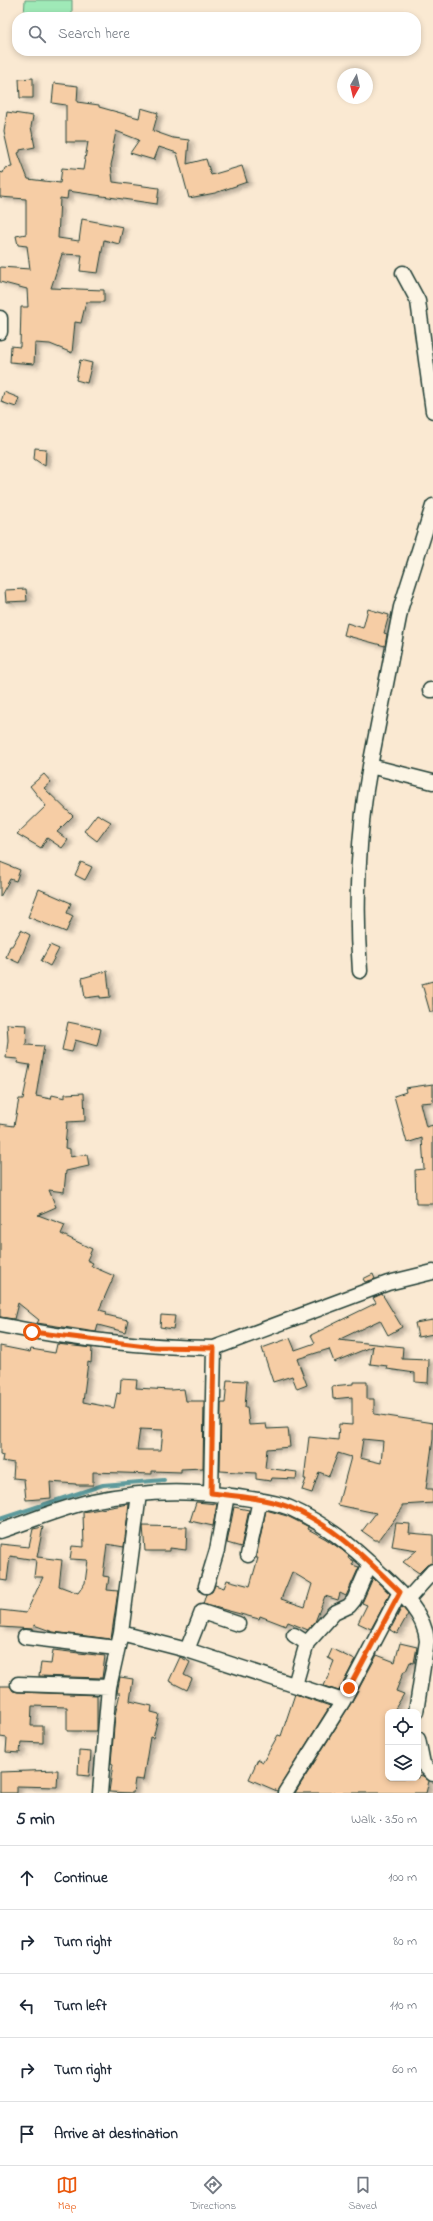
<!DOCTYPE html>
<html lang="en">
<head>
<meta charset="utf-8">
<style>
  body { margin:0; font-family:"Indie Flower",sans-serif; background:#f2f2f3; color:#1f2937 }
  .controls { position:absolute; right:12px; bottom:12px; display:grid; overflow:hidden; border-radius:8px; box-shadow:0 2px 6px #0003 }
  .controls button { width:36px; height:36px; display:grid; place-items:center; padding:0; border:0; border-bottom:1px solid #e0e1e3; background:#fff; color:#1f2937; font:20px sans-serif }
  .compass { position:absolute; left:337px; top:68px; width:36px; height:36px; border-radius:50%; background:#fff; box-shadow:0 2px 6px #0003; rotate:188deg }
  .stop { position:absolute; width:12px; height:12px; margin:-9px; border:3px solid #ea580c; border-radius:50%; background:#fff }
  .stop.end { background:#ea580c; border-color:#fff; box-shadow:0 1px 4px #0008 }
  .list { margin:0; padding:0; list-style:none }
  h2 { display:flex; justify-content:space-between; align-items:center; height:52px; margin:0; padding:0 16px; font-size:17px }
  h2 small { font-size:13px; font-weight:400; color:#747a83 }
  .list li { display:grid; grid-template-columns:26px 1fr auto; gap:12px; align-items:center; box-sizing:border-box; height:64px; padding:0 16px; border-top:1px solid #e0e1e3 }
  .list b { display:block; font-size:15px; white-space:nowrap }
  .list em { font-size:13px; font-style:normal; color:#747a83 }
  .icon { flex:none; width:22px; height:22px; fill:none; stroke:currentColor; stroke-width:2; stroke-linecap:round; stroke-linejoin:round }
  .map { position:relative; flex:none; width:433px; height:1793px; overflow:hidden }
  .search { position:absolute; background:#fff; box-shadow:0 2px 6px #0003; left:12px; right:12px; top:12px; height:44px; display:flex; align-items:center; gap:10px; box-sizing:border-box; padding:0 14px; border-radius:16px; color:#747a83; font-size:15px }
  .sheet { height:372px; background:#fff }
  nav { display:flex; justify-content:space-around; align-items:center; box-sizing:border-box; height:56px; border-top:1px solid #e0e1e3; background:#fff; font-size:11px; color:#747a83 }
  nav a { display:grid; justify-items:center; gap:2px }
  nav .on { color:#ea580c }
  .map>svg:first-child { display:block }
</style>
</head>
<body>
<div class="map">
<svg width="433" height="1793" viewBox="0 0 433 1793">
  <defs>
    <filter id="shadow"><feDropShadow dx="4.5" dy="2.5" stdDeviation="2" flood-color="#0004"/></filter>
  </defs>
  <rect width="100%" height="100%" fill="#fae9d2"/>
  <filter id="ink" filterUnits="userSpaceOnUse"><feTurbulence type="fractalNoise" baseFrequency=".025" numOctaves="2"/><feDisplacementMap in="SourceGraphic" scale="8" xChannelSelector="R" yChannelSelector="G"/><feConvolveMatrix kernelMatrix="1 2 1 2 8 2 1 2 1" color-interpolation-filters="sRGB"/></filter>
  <g filter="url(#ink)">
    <path fill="#9fe9b7" stroke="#5f9376" d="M25 0H72V17H24Z"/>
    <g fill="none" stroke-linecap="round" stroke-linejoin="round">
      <path stroke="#5d9a9c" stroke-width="4" d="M0 1519 103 1485 164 1480"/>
    </g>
    <path fill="#f6cda5" stroke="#1f3d34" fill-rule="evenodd" filter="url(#shadow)" d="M33 78V98H20L19 79Z
      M54 83 78 86 77 102 99 105V107L139 118 141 108 158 113 153 131 173 138 189 140 187 164 206 159 211 175 242 166 247 182 215 193 189 198 177 153 159 147 154 160 130 153 139 140 116 131 112 152H114L111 165 113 182 159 188 157 204 68 191 67 199 60 198 58 238 79 241 82 219 123 227 119 244 104 240 98 273 80 271 82 255 62 254 51 288 104 290V302H86L81 323 75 322 72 353 50 344 35 343 34 364 10 362 11 346 20 347 21 307H28L27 289 0 282V267L30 269 27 246 18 245 16 236 26 234V199L0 197V172L3 173 5 168 12 167 4 132 7 112 33 116 31 127 35 147 20 150V152L18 153 28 179 60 183 62 168 83 170 88 142H66V105L52 103Z
      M80 360 92 363 87 383 76 380Z
      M4 392 19 398 16 407 1 402Z
      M35 448 46 449 45 466 34 459Z
      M26 589 27 601 6 602 5 590Z
      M368 609 389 615 384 633 387 634 385 646 344 635 347 623 363 628Z
      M44 774 51 782 44 788 73 816 57 832 68 840 62 848 47 838 41 848 17 834 46 806 30 786Z
      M97 814 111 822 97 841 84 831Z
      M0 862 20 870 16 881 10 879 0 897Z
      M81 862 92 867 85 880 75 875Z
      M39 889 71 903 67 913 73 916 66 932 28 917Z
      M21 930 30 935 19 963 6 957 10 946H12Z
      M50 945 59 949 50 966 41 961Z
      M107 971 110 997 100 998V996L85 998 82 978Z
      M433 981V1012H430L422 984Z
      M68 1022 101 1029 97 1046 75 1040 72 1052 62 1050Z
      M7 1024 27 1025 26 1045 44 1046 36 1096 51 1099 52 1095 65 1098V1094L84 1093 85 1121 67 1122 65 1148 70 1149V1157L87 1154 89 1166 66 1171 64 1192 49 1190 56 1207 38 1215 65 1225 61 1234 92 1249 87 1260 93 1263 91 1266 114 1276 99 1310 107 1312 106 1315 128 1320 125 1332 98 1325 96 1332 37 1323 39 1320 18 1303 14 1319 0 1317V1124L14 1126 19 1099H23L30 1065 17 1063 18 1059 6 1058 8 1040Z
      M433 1084V1102L420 1103 426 1127 433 1125V1204H416L415 1170 424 1169 422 1138 407 1143 394 1096 406 1092 405 1088Z
      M373 1274 375 1279 365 1282 363 1279Z
      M382 1294 402 1327 388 1335 380 1320 338 1340 403 1347 402 1359 429 1360 428 1383 415 1382V1373L387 1369 388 1366 370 1364 373 1346 334 1362 329 1349 297 1359 307 1385 297 1389 292 1376 273 1382 262 1348 290 1338 295 1350 315 1343 311 1335 376 1303 373 1298Z
      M161 1315 175 1316 173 1329 160 1327Z
      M433 1320V1334L418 1337 415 1323Z
      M57 1344 92 1348 91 1363 88 1362 83 1402 114 1408 117 1393 120 1394 121 1379 137 1380 136 1388 170 1390 184 1389 186 1401H204L203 1468 181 1469V1472L152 1471V1474L93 1472V1485H76V1484L50 1482 51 1498 26 1500 24 1479 13 1478 14 1463 2 1461 3 1455 0 1454V1346L30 1352 31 1349 55 1353ZM140 1429 163 1430 161 1450H137Z
      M227 1380 247 1381 245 1407H247L249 1425 266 1424 267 1429 288 1428 290 1447 267 1449 265 1468 297 1472 296 1479 272 1478 271 1481 256 1479V1473L220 1471 221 1403H225Z
      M353 1382H367V1399H374V1414L433 1423V1439L426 1489H433V1503L402 1505V1509L379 1540H375L362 1531 376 1513 338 1505 351 1457 338 1453 329 1476 319 1472 312 1493 302 1490 306 1479H304L309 1437 338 1440 339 1424 352 1425V1397L333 1399 332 1386 353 1384ZM363 1439 383 1441 381 1463 360 1458Z
      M196 1502 217 1504 213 1526 190 1521Z
      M129 1504 124 1547 107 1544 103 1576 109 1577 107 1590 118 1591 111 1639 53 1632 34 1625 33 1629 0 1627V1610L26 1613 43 1577H34L36 1560 10 1556 7 1581 0 1580V1544L29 1547 33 1529 43 1527 37 1557 62 1560 59 1586 78 1593 85 1583 88 1560 70 1559 72 1546 84 1547 83 1512Z
      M234 1507 249 1510 241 1547 227 1543Z
      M266 1510 287 1516 309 1527 308 1529 326 1539 342 1550 349 1556 348 1558 354 1561 352 1565 359 1567 346 1596 340 1593 338 1600 325 1596 315 1622 308 1630 288 1622 286 1626 260 1616 259 1619 203 1604 206 1594 212 1592 215 1585 224 1588 227 1580 250 1586 258 1558H256ZM292 1572 312 1584 305 1607 281 1599Z
      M396 1523 410 1524 409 1533 433 1535V1563L427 1565 419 1573 403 1562 417 1550 392 1546Z
      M143 1526 187 1527 186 1550 170 1548V1551H145Z
      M373 1578 390 1594 371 1629 358 1623 367 1605 362 1603Z
      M402 1607 408 1614 397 1634 390 1630Z
      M400 1643 417 1647 414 1663 410 1662 406 1671H404L396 1691 404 1694 393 1712H388V1778H418V1775L423 1776 429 1781 426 1793H295L350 1705 377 1655 395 1662Z
      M332 1649 355 1660 339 1691 324 1686 334 1661 328 1658Z
      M53 1650 105 1656 102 1678 39 1676 41 1663 51 1664Z
      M180 1657 190 1662 184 1675 192 1679 187 1690 169 1681Z
      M120 1677 133 1679 130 1701 152 1706 151 1712 159 1714 153 1738 150 1737 143 1780 135 1779 133 1793 109 1792 113 1764 111 1763 115 1715 120 1693H117Z
      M0 1686H10L13 1691 18 1692 97 1695V1731H67V1707L32 1706 31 1726H43V1743L21 1742 20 1753 6 1752 7 1738 0 1737Z
      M295 1694 330 1706 277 1791 249 1779 258 1759 263 1762 278 1735 281 1736Z
      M79 1751 91 1752 89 1776 78 1775Z
      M58 1770 57 1787 17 1786V1793H0V1772Z"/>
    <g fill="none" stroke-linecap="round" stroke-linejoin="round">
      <g stroke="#1f3d34" stroke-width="17">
        <path id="street" d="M403 273 418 301 433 411
          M0 318V332
          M433 506 401 607 370 766 433 782
          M430 690H433
          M360 971C355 906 358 830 370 766
          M0 1325C70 1339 142 1347 214 1348L211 1493
          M214 1348 388 1283 433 1272
          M0 1531C31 1521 60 1508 92 1501 144 1490 200 1490 251 1499 264 1501 278 1503 290 1508 324 1523 351 1545 378 1571 397 1589 425 1612 427 1641L416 1712
          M248 1555 260 1500
          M206 1586 217 1550 227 1495
          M407 1600 433 1571
          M121 1633 187 1650 343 1701
          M294 1635 307 1643
          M25 1637 116 1648
          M187 1650 202 1612 238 1624
          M18 1684 109 1687
          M295 1685 307 1643 334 1613 349 1606 354 1600 370 1563
          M418 1739 423 1764 433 1774
          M100 1793 109 1687 121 1633 139 1494
          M285 1793 343 1701 400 1592"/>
      </g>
      <use href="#street" stroke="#fcf5e5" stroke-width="14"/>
    </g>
  </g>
  <g fill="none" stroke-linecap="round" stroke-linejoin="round" filter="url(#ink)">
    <path stroke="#ea580c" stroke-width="5" d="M32 1332 154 1347 214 1348 211 1493C236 1496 265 1498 289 1507 334 1525 366 1559 400 1592L349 1688"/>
  </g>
</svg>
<div class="controls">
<button><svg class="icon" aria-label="locate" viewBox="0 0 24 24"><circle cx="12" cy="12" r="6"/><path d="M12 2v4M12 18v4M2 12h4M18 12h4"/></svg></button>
<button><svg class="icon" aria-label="layers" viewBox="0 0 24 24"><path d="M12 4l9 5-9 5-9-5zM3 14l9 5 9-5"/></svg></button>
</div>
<svg class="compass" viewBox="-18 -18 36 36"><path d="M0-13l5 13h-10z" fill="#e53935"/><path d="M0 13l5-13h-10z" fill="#747a83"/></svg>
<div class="stop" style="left:32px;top:1332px"></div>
<div class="stop end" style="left:349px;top:1688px"></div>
<div class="search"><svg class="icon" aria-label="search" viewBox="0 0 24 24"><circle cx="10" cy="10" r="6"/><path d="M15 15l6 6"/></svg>Search here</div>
</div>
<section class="sheet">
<h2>5 min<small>Walk · 350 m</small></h2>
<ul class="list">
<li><svg class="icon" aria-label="ahead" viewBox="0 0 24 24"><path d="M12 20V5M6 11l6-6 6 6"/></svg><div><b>Continue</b></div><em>100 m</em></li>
<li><svg class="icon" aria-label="right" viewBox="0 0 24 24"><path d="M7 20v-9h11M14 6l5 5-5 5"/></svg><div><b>Turn right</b></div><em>80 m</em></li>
<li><svg class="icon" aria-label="left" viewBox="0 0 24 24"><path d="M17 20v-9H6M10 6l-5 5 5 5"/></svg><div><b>Turn left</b></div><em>110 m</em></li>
<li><svg class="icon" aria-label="right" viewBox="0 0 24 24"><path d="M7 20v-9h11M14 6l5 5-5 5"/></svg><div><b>Turn right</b></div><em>60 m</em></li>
<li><svg class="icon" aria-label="arrive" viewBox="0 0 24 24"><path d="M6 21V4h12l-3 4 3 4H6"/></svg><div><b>Arrive at destination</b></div></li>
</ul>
</section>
<nav>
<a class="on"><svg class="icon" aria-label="map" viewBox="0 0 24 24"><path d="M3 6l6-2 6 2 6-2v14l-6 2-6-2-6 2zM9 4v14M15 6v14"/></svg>Map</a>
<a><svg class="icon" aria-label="directions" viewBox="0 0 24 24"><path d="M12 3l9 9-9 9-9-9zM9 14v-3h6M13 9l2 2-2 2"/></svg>Directions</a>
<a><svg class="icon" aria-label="saved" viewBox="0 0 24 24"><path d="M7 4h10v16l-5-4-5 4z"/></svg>Saved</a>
</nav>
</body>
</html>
